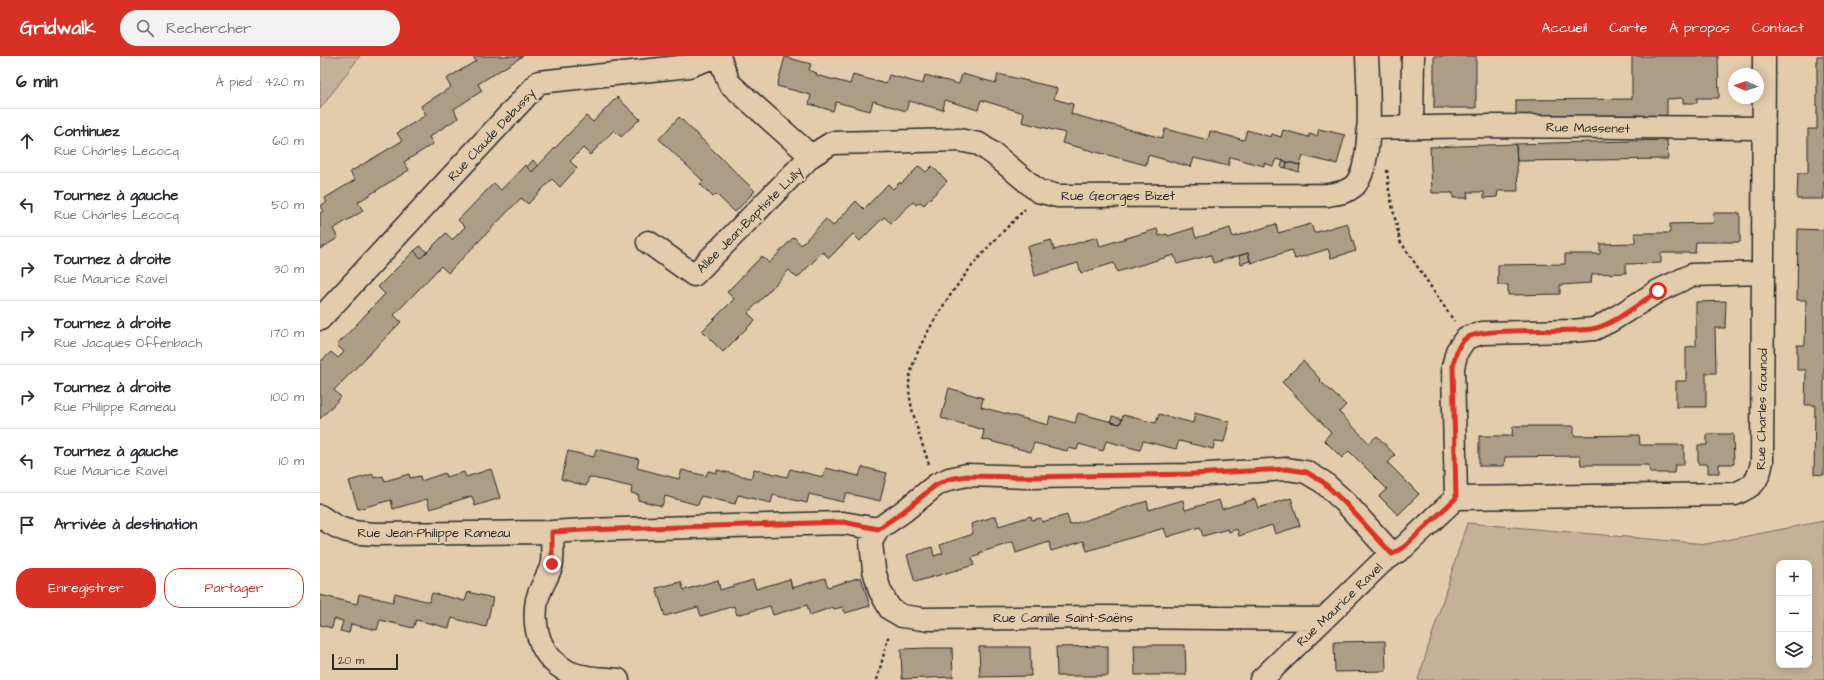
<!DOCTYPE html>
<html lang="fr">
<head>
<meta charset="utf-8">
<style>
  body { margin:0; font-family:"Architects Daughter",sans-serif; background:#f2f2f3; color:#2b2b33 }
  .controls { position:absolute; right:12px; bottom:12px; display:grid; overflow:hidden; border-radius:8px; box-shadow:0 2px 10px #0003 }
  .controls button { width:36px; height:36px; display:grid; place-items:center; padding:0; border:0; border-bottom:1px solid #e1e1e2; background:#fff; color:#2b2b33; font:20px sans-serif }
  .compass { position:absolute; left:1408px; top:12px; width:36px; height:36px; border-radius:50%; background:#fff; box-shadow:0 2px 10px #0003; rotate:272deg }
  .scale { position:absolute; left:12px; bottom:10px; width:66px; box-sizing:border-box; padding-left:4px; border:2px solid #2b2b2b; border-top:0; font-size:11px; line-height:14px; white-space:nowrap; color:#2b2b2b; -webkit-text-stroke:3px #e3ccac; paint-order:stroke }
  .stop { position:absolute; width:12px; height:12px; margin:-9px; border:3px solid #d93025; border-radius:50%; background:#fff }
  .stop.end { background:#d93025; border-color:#fff; box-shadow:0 1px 4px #0008 }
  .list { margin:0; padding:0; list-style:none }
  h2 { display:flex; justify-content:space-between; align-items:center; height:52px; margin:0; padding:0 16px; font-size:17px }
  h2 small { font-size:13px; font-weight:400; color:#7c7c81 }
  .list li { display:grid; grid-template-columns:26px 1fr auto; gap:12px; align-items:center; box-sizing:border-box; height:64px; padding:0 16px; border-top:1px solid #e1e1e2 }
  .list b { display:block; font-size:15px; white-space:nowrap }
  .list p { margin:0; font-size:13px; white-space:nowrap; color:#7c7c81 }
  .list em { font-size:13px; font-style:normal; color:#7c7c81 }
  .actions { display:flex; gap:8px; padding:12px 16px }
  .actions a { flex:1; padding:9px 0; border:1px solid #d93025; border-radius:16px; text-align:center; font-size:14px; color:#d93025 }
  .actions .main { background:#d93025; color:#fff }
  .icon { flex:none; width:22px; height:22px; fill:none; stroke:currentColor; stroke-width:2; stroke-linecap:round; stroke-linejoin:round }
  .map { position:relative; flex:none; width:1504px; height:624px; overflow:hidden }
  header { display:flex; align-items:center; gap:24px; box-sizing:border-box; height:56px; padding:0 20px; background:#d93025; color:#fff }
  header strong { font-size:19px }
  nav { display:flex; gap:22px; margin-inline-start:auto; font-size:14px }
  .search { width:280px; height:36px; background:#f2f2f3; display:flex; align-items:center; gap:10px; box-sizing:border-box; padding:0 14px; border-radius:22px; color:#7c7c81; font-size:15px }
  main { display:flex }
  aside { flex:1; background:#fff }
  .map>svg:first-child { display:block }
</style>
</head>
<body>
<header>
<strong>Gridwalk</strong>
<div class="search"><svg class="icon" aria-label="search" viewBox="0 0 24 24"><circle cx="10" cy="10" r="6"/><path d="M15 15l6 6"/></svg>Rechercher</div>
<nav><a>Accueil</a><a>Carte</a><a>À propos</a><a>Contact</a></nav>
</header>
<main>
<aside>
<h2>6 min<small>À pied · 420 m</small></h2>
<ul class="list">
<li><svg class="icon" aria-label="ahead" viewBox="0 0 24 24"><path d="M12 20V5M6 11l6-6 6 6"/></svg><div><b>Continuez</b><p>Rue Charles Lecocq</p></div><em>60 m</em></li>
<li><svg class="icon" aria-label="left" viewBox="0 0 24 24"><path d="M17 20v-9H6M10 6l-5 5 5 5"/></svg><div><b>Tournez à gauche</b><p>Rue Charles Lecocq</p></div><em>50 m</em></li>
<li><svg class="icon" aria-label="right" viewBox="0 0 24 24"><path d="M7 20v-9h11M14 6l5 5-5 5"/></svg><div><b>Tournez à droite</b><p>Rue Maurice Ravel</p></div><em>30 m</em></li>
<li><svg class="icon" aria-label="right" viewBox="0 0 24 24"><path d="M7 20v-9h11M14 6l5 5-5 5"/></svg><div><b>Tournez à droite</b><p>Rue Jacques Offenbach</p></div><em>170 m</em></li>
<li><svg class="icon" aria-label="right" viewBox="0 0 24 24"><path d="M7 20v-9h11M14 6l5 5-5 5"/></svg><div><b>Tournez à droite</b><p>Rue Philippe Rameau</p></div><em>100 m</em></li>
<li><svg class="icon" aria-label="left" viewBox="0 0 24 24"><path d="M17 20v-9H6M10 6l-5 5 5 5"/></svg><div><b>Tournez à gauche</b><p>Rue Maurice Ravel</p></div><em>10 m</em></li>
<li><svg class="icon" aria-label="arrive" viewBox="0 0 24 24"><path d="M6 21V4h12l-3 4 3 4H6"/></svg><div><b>Arrivée à destination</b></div></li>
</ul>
<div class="actions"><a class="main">Enregistrer</a><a>Partager</a></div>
</aside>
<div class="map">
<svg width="1504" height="624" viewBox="0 0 1504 624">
  <rect width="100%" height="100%" fill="#e3ccac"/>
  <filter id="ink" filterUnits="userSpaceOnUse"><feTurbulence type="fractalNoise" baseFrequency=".025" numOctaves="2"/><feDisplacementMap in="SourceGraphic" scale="8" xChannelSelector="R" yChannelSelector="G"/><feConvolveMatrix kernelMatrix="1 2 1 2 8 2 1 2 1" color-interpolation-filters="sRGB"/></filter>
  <g filter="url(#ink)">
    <path fill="#c5b197" stroke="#786e61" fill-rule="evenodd" d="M0 0H40L0 53Z
      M1504 465V624H1098L1147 467 1386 488ZM1459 507H1489V609H1459Z"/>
    <path fill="#ad9d86" stroke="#2b2b2b" d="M153 0H203L158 28 162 35 134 53 138 62 109 81 113 88 84 106 89 114 38 146 43 155 13 173 18 182 0 193V157L3 155 0 150 7 146 5 142 35 124 30 116 82 85 77 77 106 59 101 50 131 31 126 23 156 5Z
      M1114 0H1156V52H1114Z
      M1312 0H1398L1399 42H1377V47H1363V42L1347 43V62L1196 63V44L1312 43Z
      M1497 0H1504V143H1477L1478 117H1488V73H1497Z
      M465 1 491 8 489 14 497 17 496 19 530 28 533 19 566 28 569 19 603 28 605 19 639 28 642 18 676 27 678 18 737 32 734 43 753 48 751 58 842 82 845 73 888 84 890 75 924 84 927 74 951 81 952 78 961 81 963 74 989 81V78L997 80 999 73 1025 79 1017 108 983 100 980 109 956 103 953 110 944 107V110L910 101 908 110 874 102 871 111 828 99 826 109 742 87 745 77 702 66 704 57 661 44 658 54 625 44 623 54 589 45 586 55 553 45 550 55 516 46 513 55 489 48 491 39 457 30Z
      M297 41 320 63 301 81 294 74 270 99 263 92 250 105 257 112 240 131 232 123 208 148 201 142 128 217 121 210 74 259 81 266 14 334 21 341 0 363V306L11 296 18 302 24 296 17 289 65 238 58 231 94 195 101 202 126 177 132 184 145 171 138 164 174 127 181 134 205 109 212 116 266 60 273 66Z
      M359 61 435 135 415 156 396 138 393 141 380 128 383 125 339 83Z
      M1347 84 1348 103 1197 105 1196 88Z
      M1196 88 1198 135H1178L1177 141 1164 142V136H1147L1148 142H1133V137H1112L1110 91Z
      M213 104 218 110 212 116 207 111Z
      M963 104 967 106 966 112 961 111Z
      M967 106 980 109 979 116 966 112Z
      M599 110 606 116 612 110 627 125 604 149 600 146 596 149 593 146 571 167 564 161 540 185 533 178 509 202 503 196 477 222 469 214 428 257 435 264 403 296 382 275 414 243 407 236 442 200 449 207 474 181 481 189 506 163 513 170 536 145 544 153 568 128 573 133 580 126 581 128Z
      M1393 157H1420V186H1376L1375 197H1341V207L1306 208V217L1272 218 1271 227 1240 229V238L1188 239V229H1178V209L1245 208V198H1280V188L1315 187V177H1350V168L1394 167Z
      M1027 167 1036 195 1011 202 1008 193 975 203 972 194 931 207 928 197 893 207 891 199 857 208 854 199 797 216 794 207 761 217 758 207 715 220 707 191 731 184 734 194 777 181 780 190 837 173 839 180 847 178 848 180 873 172 876 182 910 172 913 181 956 168 958 177 991 168 994 177Z
      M1478 173 1504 174V419L1494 418 1495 349H1485L1486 314H1477V289H1485L1486 244H1477Z
      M100 190 107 196 101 202 94 195Z
      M928 197 930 205 921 208 919 200Z
      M1406 245 1405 272H1395L1396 317H1386V351H1356V325H1366V291L1376 290V246Z
      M983 305 1001 324 1000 325 1026 349 1019 356 1049 387 1057 380 1075 399 1068 407 1099 438 1078 459 1059 440 1067 433 1029 395 1022 402 1004 384 1011 376 962 326Z
      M629 332 663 342 661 351 728 369 730 360 755 367 758 357 800 368 803 359 836 367 839 358 873 367 875 357 909 366 904 386 895 385 893 393 859 385 856 393 823 385 820 394 786 385 783 395 759 388 757 394 748 392 747 395 714 387 711 396 662 383 664 374 621 362Z
      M792 360 802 363 800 368 791 366Z
      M1193 370H1254V380L1319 379 1320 389H1364V409H1355L1354 417H1330L1329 409H1261L1260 400 1185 401 1184 410H1159V380H1192Z
      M1387 378H1413L1414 408H1399V417H1388V408H1378V389H1387Z
      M276 393 319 403 317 412 359 423 362 414 386 420 388 415 397 417V414L431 422 434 413 467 421 470 413 503 421 506 412 539 420 542 411 567 417 560 445 526 437 523 446 489 438 487 447 453 439 451 447 418 439 415 448 381 440 378 449 345 440 342 450 318 444 319 439 311 437 312 431 269 421 266 430 241 423 248 395 274 401Z
      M171 413 180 442 155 450 152 440 110 453 107 443 73 453 71 444 38 453 29 425 53 418 54 422 63 420 65 425 89 418 90 422 100 420 101 425 125 417 126 421 144 416 146 421Z
      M971 442 980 470 955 478 952 469 919 480 917 473 909 476 908 473 883 480 880 471 847 481 844 472 767 495 764 485 731 495 729 486 696 497 693 486 659 497 660 499 652 502 654 509 595 526 587 499 612 491 614 500 623 497 620 489 653 478 651 468 676 460 679 470 711 460 712 464 721 462 722 466 747 459 750 469 827 445 829 454 863 444 865 454 899 444 902 453 935 443 938 452Z
      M541 521 550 550 525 557 523 551 514 553 513 551 490 559 487 549 453 559 450 550 417 559 414 550 381 560 378 551 345 560 336 532 361 526 364 534 398 524 400 534 433 524 436 533 470 523 472 532 505 522 508 531Z
      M148 536 173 542 166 571 132 562 129 572 96 564 93 572 60 564 57 574 31 568 29 577 20 575 23 565 14 563 12 572 0 569V539L37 548 39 538 73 546 75 537 109 546 112 537 145 545Z
      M1065 585 1066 615 1015 616 1014 586Z
      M814 589H865L866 619H815Z
      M788 590V620H737L736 591Z
      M659 591H710L711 620 660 621Z
      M607 592H632L633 621 582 623 581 593Z"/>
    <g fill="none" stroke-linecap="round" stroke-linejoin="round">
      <g stroke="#2b2b2b" stroke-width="25">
        <path id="minor" d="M399 0 409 27 491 100
          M1092 71 1093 0
          M1048 72 1170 70 1443 72
          M328 186 374 219 491 100 512 87 639 84 659 88 675 99 718 135 738 140 1008 139C1018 137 1026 137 1034 130 1055 109 1048 29 1047 0
          M0 263 219 26 369 10 397 0
          M1136 442 1415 438C1433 430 1438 427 1442 406L1444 0
          M1136 442 1133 311 1137 295 1146 282 1162 277 1251 275 1274 273 1292 264 1338 235 1372 219 1443 217
          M0 460C21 476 31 477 57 478L232 476 264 474 523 467 558 473
          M232 476C232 486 233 497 232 507 230 518 220 531 217 544 212 572 220 601 247 615 262 623 282 622 298 624
          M1003 563 782 561 603 563 582 560 570 553 560 535 554 514 551 486 558 473 584 455 616 429 629 423 647 419 708 421 873 419 967 413 986 416 1003 426 1025 446 1072 498
          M941 624 1061 507 1084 491 1136 442"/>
      </g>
      <path stroke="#2b2b2b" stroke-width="2.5" stroke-dasharray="3 3" stroke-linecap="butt" d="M1067 114 1069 135 1080 185 1134 265
        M609 408C602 388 588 348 589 328 591 291 638 225 663 197 676 182 691 168 705 153
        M557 624 569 578"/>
      <use href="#minor" stroke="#e3ccac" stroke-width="22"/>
    </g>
  </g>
  <g fill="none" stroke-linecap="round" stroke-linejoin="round" filter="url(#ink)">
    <path stroke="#d93025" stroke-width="5" d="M232 508V476L264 474 523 466 558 473 584 455 616 429 629 423 647 420 708 421 872 418 967 413 986 416 1003 426 1024 446 1072 498 1084 491 1136 442 1133 310C1135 301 1137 290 1145 283 1159 270 1247 277 1272 273 1293 269 1320 247 1338 235"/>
  </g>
  <g text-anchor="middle" stroke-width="4" stroke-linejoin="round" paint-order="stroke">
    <g font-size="13" fill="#2b2b2b" stroke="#e3ccac">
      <text transform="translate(1268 71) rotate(1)" y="5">Rue Massenet</text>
      <text transform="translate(171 78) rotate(-47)" y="5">Rue Claude Debussy</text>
      <text x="798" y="144">Rue Georges Bizet</text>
      <text transform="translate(429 163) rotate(-45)" y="5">Allée Jean-Baptiste Lully</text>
      <text transform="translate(1441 353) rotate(-89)" y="5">Rue Charles Gounod</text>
      <text x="114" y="481">Rue Jean-Philippe Rameau</text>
      <text transform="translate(1019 548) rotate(-44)" y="5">Rue Maurice Ravel</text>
      <text x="743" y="566">Rue Camille Saint-Saëns</text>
    </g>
  </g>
</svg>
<div class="controls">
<button>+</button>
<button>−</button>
<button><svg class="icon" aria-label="layers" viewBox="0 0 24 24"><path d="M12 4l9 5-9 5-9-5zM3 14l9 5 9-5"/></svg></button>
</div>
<svg class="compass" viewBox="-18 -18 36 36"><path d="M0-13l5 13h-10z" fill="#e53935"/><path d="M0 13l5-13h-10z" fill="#7c7c81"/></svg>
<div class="scale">20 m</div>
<div class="stop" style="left:1338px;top:235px"></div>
<div class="stop end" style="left:232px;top:508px"></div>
</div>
</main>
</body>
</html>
